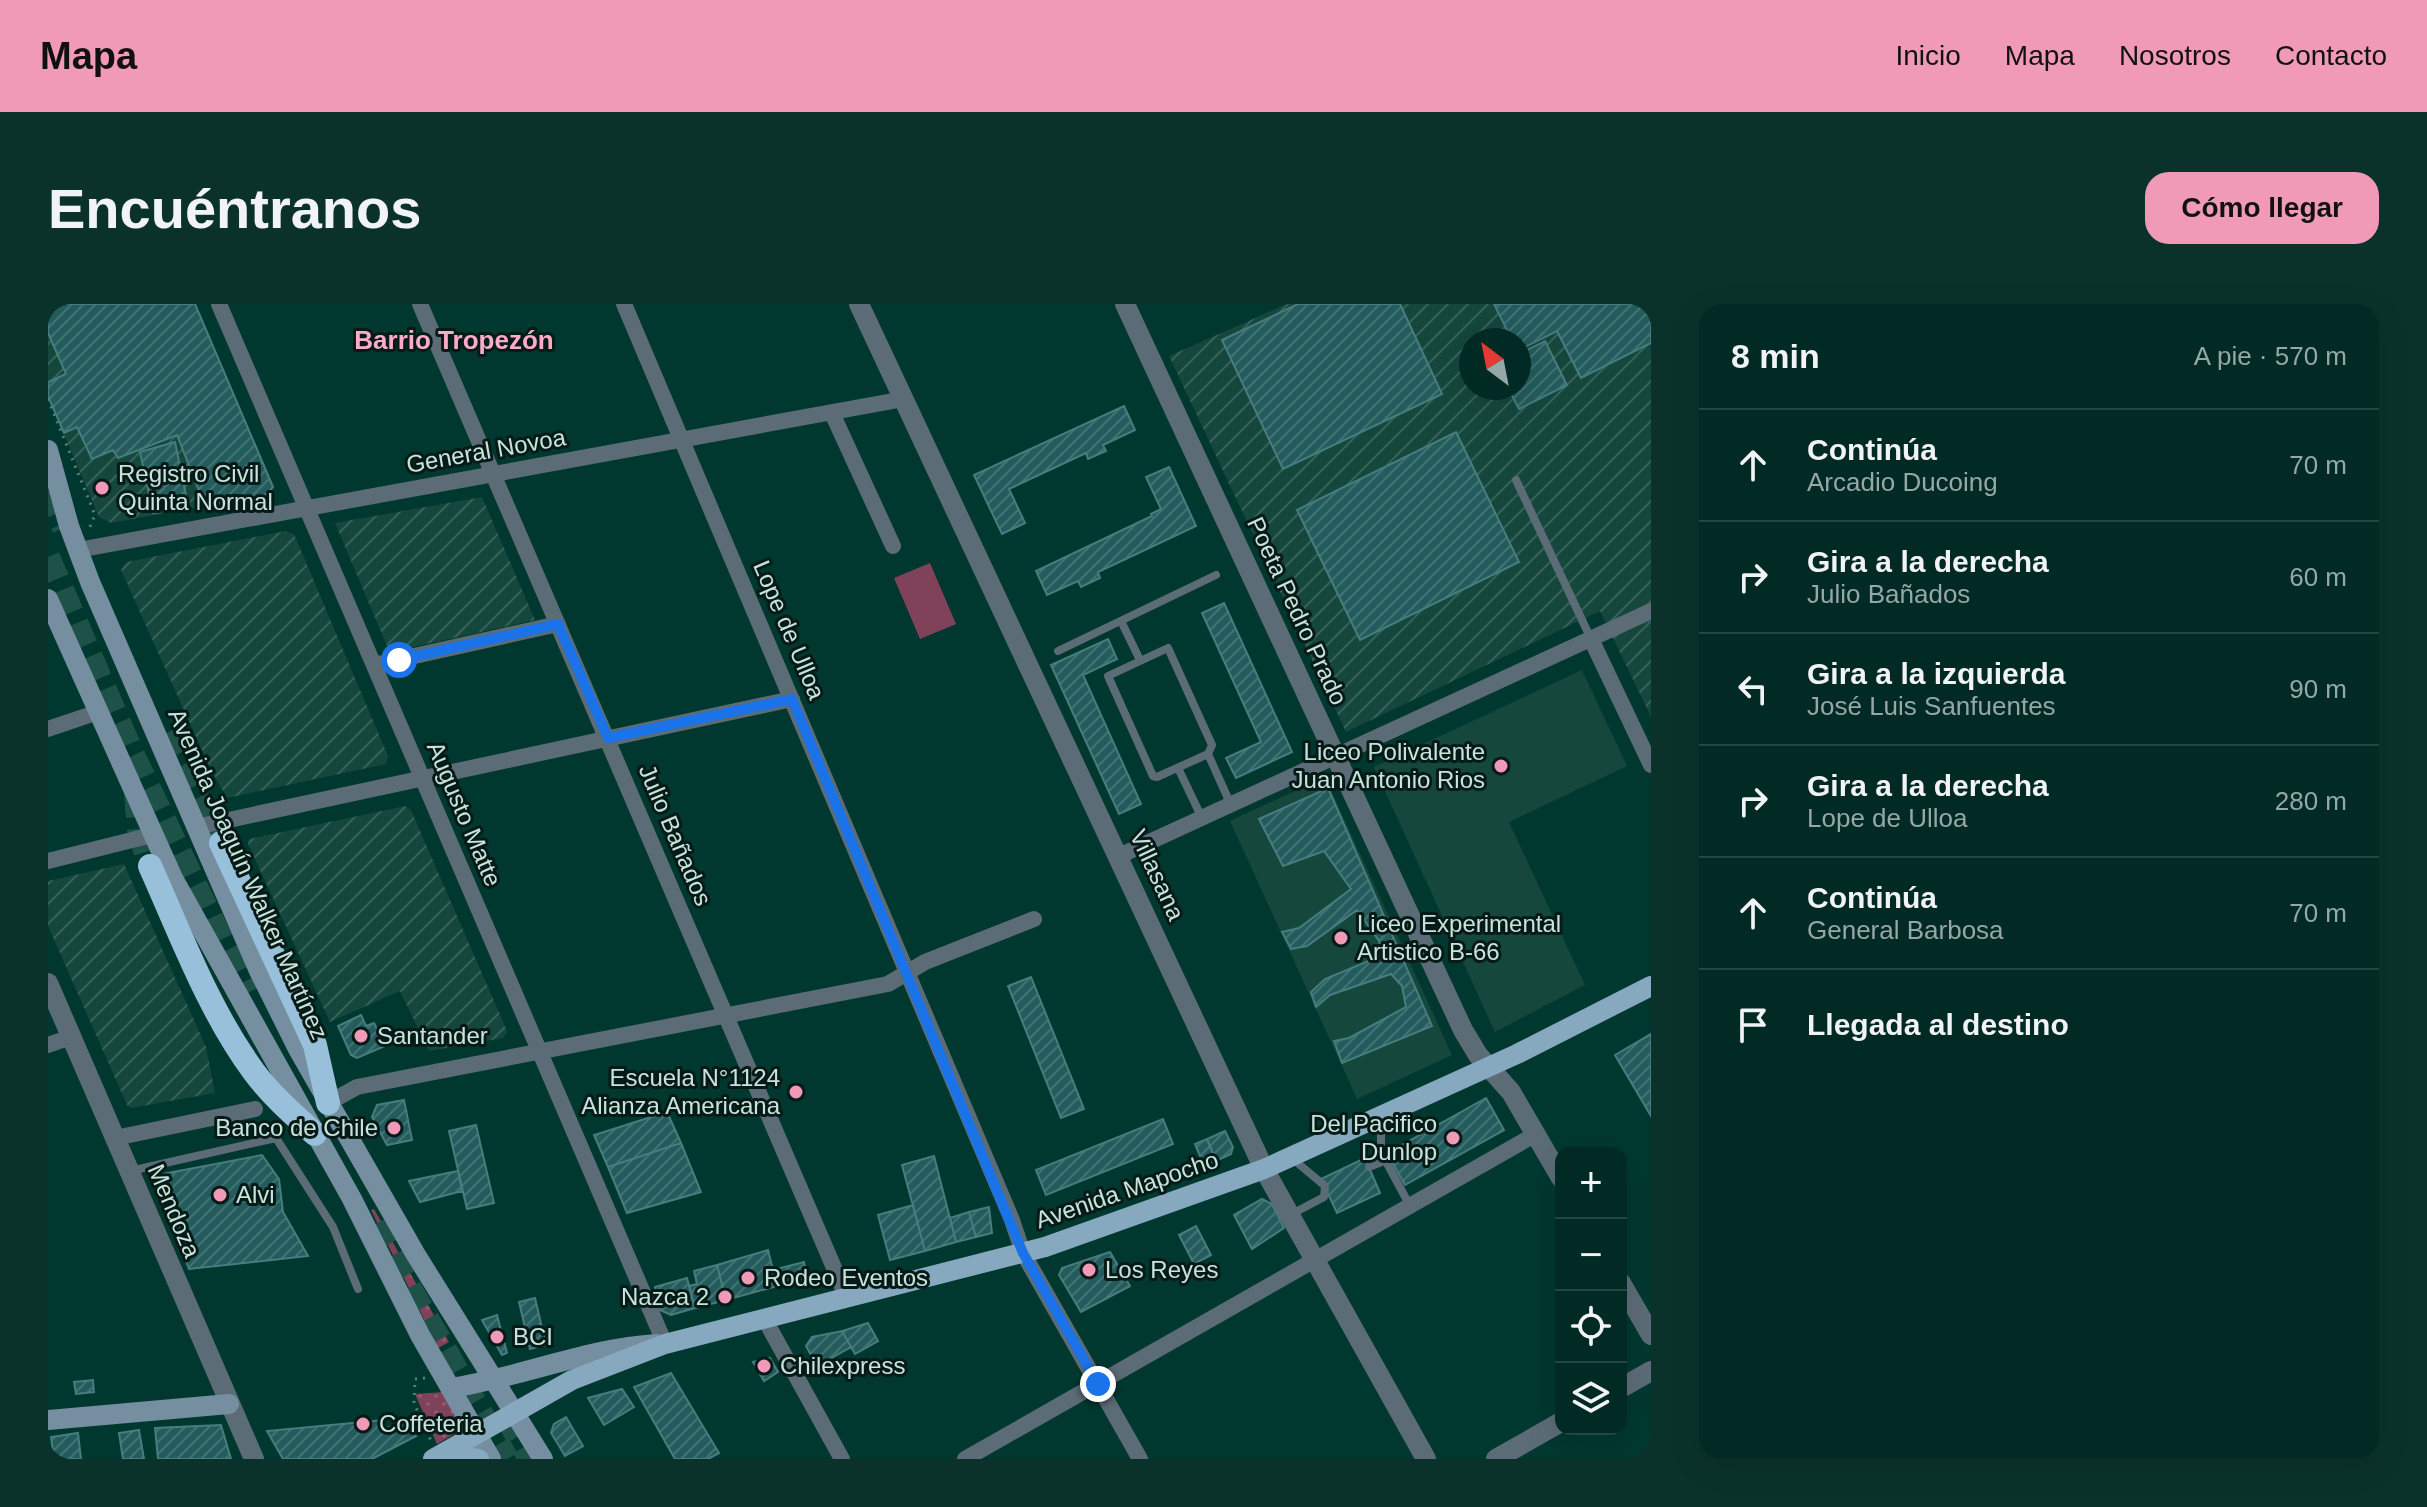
<!DOCTYPE html>
<html lang="es">
<head>
<meta charset="utf-8">
<style>
  body { margin:0; font-family:Arial,sans-serif; background:#0a322b; color:#f1f3f6 }
  .controls { position:absolute; right:24px; bottom:24px; display:grid; overflow:hidden; border-radius:16px; box-shadow:0 8px 32px #0002 }
  .controls button { width:72px; height:72px; display:grid; place-items:center; padding:0; border:0; border-bottom:2px solid #224641; background:#002a23; color:#f1f3f6; font:40px sans-serif }
  .compass { position:absolute; left:1411px; top:24px; width:72px; height:72px; border-radius:50%; background:#002a23; box-shadow:0 8px 32px #0002; rotate:328deg }
  .stop { position:absolute; width:24px; height:24px; margin:-18px; border:6px solid #1a73e8; border-radius:50%; background:#fff }
  .stop.end { background:#1a73e8; border-color:#fff; box-shadow:0 2px 8px #0008 }
  .list { margin:0; padding:0; list-style:none }
  h2 { display:flex; justify-content:space-between; align-items:center; height:104px; margin:0; padding:0 32px; font-size:34px }
  h2 small { font-size:26px; font-weight:400; color:#95a7a6 }
  .list li { display:grid; grid-template-columns:52px 1fr auto; gap:24px; align-items:center; box-sizing:border-box; height:112px; padding:0 32px; border-top:2px solid #224641 }
  .list b { display:block; font-size:30px; white-space:nowrap }
  .list p { margin:0; font-size:26px; white-space:nowrap; color:#95a7a6 }
  .list em { font-size:26px; font-style:normal; color:#95a7a6 }
  .icon { flex:none; width:44px; height:44px; fill:none; stroke:currentColor; stroke-width:2; stroke-linecap:round; stroke-linejoin:round }
  .map { position:relative; flex:none; width:1603px; height:1155px; overflow:hidden; border-radius:24px }
  header { display:flex; align-items:center; gap:48px; box-sizing:border-box; height:112px; padding:0 40px; background:#f09ab7; color:#111 }
  header strong { font-size:38px }
  nav { display:flex; gap:44px; margin-inline-start:auto; font-size:28px }
  .intro { display:flex; align-items:center; justify-content:space-between; box-sizing:border-box; height:192px; padding:0 48px }
  h1 { margin:0; font-size:56px }
  .button { padding:20px 36px; border-radius:24px; background:#f09ab7; color:#111; font-size:28px; font-weight:700 }
  main { display:flex; gap:48px; padding:0 48px }
  aside { flex:1; background:#002a23; border-radius:24px; box-shadow:0 8px 32px #0002 }
  .map>svg:first-child { display:block }
</style>
</head>
<body>
<header>
<strong>Mapa</strong>
<nav><a>Inicio</a><a>Mapa</a><a>Nosotros</a><a>Contacto</a></nav>
</header>
<div class="intro"><h1>Encuéntranos</h1><a class="button">Cómo llegar</a></div>
<main>
<div class="map">
<svg width="1603" height="1155" viewBox="0 0 1603 1155">
  <defs>
    <pattern id="industrial-furrows" width="10" height="10" patternUnits="userSpaceOnUse" patternTransform="scale(2)"><rect width="10" height="10" fill="#15473d"/><path d="M-1 1l2-2M0 10L10 0M9 11l2-2" fill="none" stroke="#366158"/></pattern>
    <pattern id="grass-dots" width="8" height="8" patternUnits="userSpaceOnUse" patternTransform="scale(2)"><rect width="8" height="8" fill="#7f4258"/><path d="M2 2h.1M6 6h.1" fill="none" stroke="#905d6f" stroke-width="1.8" stroke-linecap="round"/></pattern>
    <pattern id="building-hatch" width="6" height="6" patternUnits="userSpaceOnUse" patternTransform="scale(2)"><rect width="6" height="6" fill="#245c5d"/><path d="M-1 1l2-2M0 6l6-6M5 7l2-2" fill="none" stroke="#427374"/></pattern>
  </defs>
  <rect width="100%" height="100%" fill="#00382f"/>
  <path fill="#15473d" d="M1534 366 1579 462 1461 518 1537 681 1447 728 1326 463Z
    M1277 473 1404 751 1309 795 1182 517Z"/>
  <path fill="url(#industrial-furrows)" fill-rule="evenodd" d="M0 0 225 183 220 190 63 219 51 213 0 92Z
    M1239 0H1603V413L1552 307 1298 428 1121 52ZM1423 36H1471V84H1423Z
    M434 193 487 316 347 347 339 342 287 219Z
    M238 227 246 230 340 452 338 460 179 494 162 464 73 266 78 258Z
    M357 502 363 506 459 727 455 734 381 747 352 687 282 718 200 540 201 535Z
    M76 560 158 743 167 789 83 804 79 801 0 622V577Z"/>
  <path fill="url(#grass-dots)" d="M326 905 401 1038 390 1044 323 906Z
    M396 1088 415 1125 389 1140 367 1090Z"/>
  <path fill="#7f4258" d="M882 259 908 320 872 335 846 274Z"/>
  <path fill="url(#building-hatch)" stroke="#477d7f" stroke-width="2" d="M0 0H147L225 183 220 190 157 202 129 131 70 154 65 146 44 155 29 123 16 129 0 92V78L18 70 0 29Z
    M1250 0H1352L1394 90 1235 165 1174 36Z
    M1446 0H1603V39L1533 74 1509 27 1471 46V36H1464Z
    M1497 37 1519 81 1471 105 1460 84H1471V50Z
    M1076 102 1087 126 1055 141 1058 147 1040 155 1038 149 961 185 977 219 954 230 926 171Z
    M1408 128 1471 258 1312 336 1249 206Z
    M127 138 140 201 105 209 92 148Z
    M1121 163 1148 222 1050 268 1052 274 1033 283 1030 277 999 291 988 267 1104 212 1103 210 1113 205 1098 173Z
    M1176 299 1244 448 1188 474 1178 454 1213 438 1154 309Z
    M1060 335 1069 355 1035 371 1093 500 1071 510 1003 361Z
    M1280 484 1384 722 1294 759 1286 737 1301 734 1358 703 1354 682 1343 670 1282 691 1268 703 1263 688 1277 675 1335 651 1331 637 1309 606 1259 642 1243 645 1234 628 1251 624 1303 585 1276 547 1235 562 1211 515Z
    M983 673 1036 805 1013 814 960 682Z
    M313 711 318 722 326 719 337 742 309 754 303 751 290 722Z
    M1603 730V812L1567 751Z
    M1438 794 1456 826 1357 881 1344 858 1359 850 1354 841Z
    M356 796 364 836 339 841 324 813 329 801Z
    M619 808 633 839 560 863 546 831Z
    M1115 815 1125 840 998 891 988 866Z
    M428 821 446 899 419 905 401 827Z
    M1177 827 1185 843 1183 850 1168 857 1159 835Z
    M1159 835 1168 857 1156 862 1147 840Z
    M633 839 653 888 579 909 560 863Z
    M214 851 231 875 235 908 260 952 141 965 104 872Z
    M886 852 908 938 877 947 854 861Z
    M1317 854 1332 889 1289 909 1273 875Z
    M410 867 414 887 372 898 361 877Z
    M1214 895 1224 900 1236 924 1204 945 1186 911Z
    M865 901 877 947 842 956 830 911Z
    M941 903 944 929 928 933 921 908Z
    M921 908 928 933 908 938 902 914Z
    M1148 922 1163 951 1146 960 1131 931Z
    M720 946 729 982 678 996 669 961Z
    M1062 948 1082 982 1033 1008 1011 971 1014 964Z
    M756 958 758 968 754 976 729 982 725 966Z
    M669 961 678 996 647 1004 641 982 649 980 646 967Z
    M639 974 647 1004 623 1011 612 1006 607 983Z
    M487 994 498 1041 482 1045 471 998Z
    M449 1011 459 1049 454 1051 434 1016Z
    M820 1019 830 1037 807 1050 794 1027Z
    M794 1027 803 1043 769 1062 758 1042 764 1033Z
    M722 1054 730 1068 716 1077 705 1058Z
    M623 1069 671 1149 660 1155H627L586 1083Z
    M45 1076 46 1088 28 1090 26 1078Z
    M574 1085 586 1103 556 1121 540 1094Z
    M518 1113 535 1142 517 1152 503 1129 506 1120Z
    M335 1116 338 1124 360 1119 368 1132 324 1155H235L219 1127Z
    M173 1121 183 1155H110L107 1124Z
    M91 1126 96 1155H75L71 1129Z
    M30 1129 33 1155H6L3 1133Z"/>
  <g fill="none" stroke-linecap="round" stroke-linejoin="round">
    <path stroke="#1e5249" stroke-width="24" stroke-dasharray="24 12" stroke-linecap="butt" d="M0 187 16 224
      M0 253 85 451 199 689
      M115 431 173 539
      M88 489 91 526 102 562
      M326 921 459 1155
      M458 1112 482 1155"/>
    <path stroke="#57827a" stroke-width="3" stroke-dasharray="2 6" stroke-linecap="butt" d="M0 95 47 211 41 225
      M377 1074 367 1075 366 1099 383 1137"/>
    <path stroke="#5c6c77" stroke-width="8" d="M1468 176 1543 335
      M1073 317 1091 354
      M1010 347 1168 271
      M1160 450 1109 473 1105 472 1060 372 1120 344 1164 441 1160 450 1183 501
      M1130 464 1154 514
      M1333 815V848L1362 902
      M1321 863 1336 857
      M82 867 228 834 285 923 310 985
      M1242 911 1276 893 1277 882 1246 856"/>
    <path stroke="#5c6c77" stroke-width="16" d="M171 0 617 1040
      M372 0 799 994
      M576 0 964 916 975 949 1092 1155
      M784 109 845 242
      M30 246 856 95
      M1543 335 1603 461
      M326 361 510 320
      M0 425 50 408
      M148 523 744 395
      M1071 552 1603 307
      M0 557 104 531
      M0 741 23 733
      M280 799 309 783 840 680 877 658 986 615
      M67 834 207 805
      M716 1014 794 1155
      M917 1155 1488 830"/>
    <path stroke="#5c6c77" stroke-width="20" d="M811 0 1216 865 1378 1155
      M1077 0 1415 726 1430 751 1463 788 1513 874
      M0 679 206 1155
      M1573 979 1603 1031
      M1573 1084 1603 1067
      M1448 1155 1513 1118"/>
    <path stroke="#758ea0" stroke-width="20" d="M0 146 21 222 42 278 211 667 250 745 368 951 495 1155
      M0 295 125 574 304 895 372 1031 443 1155
      M402 1084C471 1074 539 1044 609 1040
      M0 1116 181 1100"/>
    <path stroke="#87a9bf" stroke-width="20" d="M397 1149 431 1155
      M385 1155 524 1076 617 1040 997 943 1216 865 1469 750 1603 682"/>
    <path stroke="#98c0db" stroke-width="24" d="M173 539 267 741 280 799
      M102 562C133 631 161 707 206 768 223 791 245 810 267 830"/>
  </g>
  <g fill="none" stroke-linecap="round" stroke-linejoin="round">
    <path stroke="#1a73e8" stroke-width="10" d="M351 356 510 320 560 434 744 395 975 949 1050 1080"/>
  </g>
  <g fill="#f09ab7" stroke="#061b17" stroke-width="3">
    <circle cx="54" cy="184" r="8"/>
    <circle cx="1453" cy="462" r="8"/>
    <circle cx="1293" cy="634" r="8"/>
    <circle cx="313" cy="732" r="8"/>
    <circle cx="748" cy="788" r="8"/>
    <circle cx="346" cy="824" r="8"/>
    <circle cx="1405" cy="834" r="8"/>
    <circle cx="172" cy="891" r="8"/>
    <circle cx="1041" cy="966" r="8"/>
    <circle cx="700" cy="974" r="8"/>
    <circle cx="677" cy="993" r="8"/>
    <circle cx="449" cy="1033" r="8"/>
    <circle cx="716" cy="1062" r="8"/>
    <circle cx="315" cy="1120" r="8"/>
  </g>
  <g text-anchor="middle" stroke-width="6" stroke-linejoin="round" paint-order="stroke">
    <g font-size="24" fill="#c9e3dc" stroke="#061b17">
      <text transform="translate(438 147) rotate(-10)" y="8">General Novoa</text>
      <text transform="translate(1249 307) rotate(65)" y="8">Poeta Pedro Prado</text>
      <text transform="translate(741 326) rotate(67)" y="8">Lope de Ulloa</text>
      <text transform="translate(416 510) rotate(67)" y="8">Augusto Matte</text>
      <text transform="translate(627 531) rotate(67)" y="8">Julio Bañados</text>
      <text transform="translate(200 570) rotate(66)" y="8">Avenida Joaquín Walker Martínez</text>
      <text transform="translate(1109 571) rotate(65)" y="8">Villasana</text>
      <text transform="translate(1079 886) rotate(-19)" y="8">Avenida Mapocho</text>
      <text transform="translate(126 907) rotate(67)" y="8">Mendoza</text>
    </g>
    <g font-size="24" fill="#c9e3dc" stroke="#061b17" text-anchor="start">
      <text x="70" y="178">Registro Civil<tspan x="70" dy="28">Quinta Normal</tspan></text>
      <text x="1437" y="456" text-anchor="end">Liceo Polivalente<tspan x="1437" dy="28">Juan Antonio Rios</tspan></text>
      <text x="1309" y="628">Liceo Experimental<tspan x="1309" dy="28">Artistico B-66</tspan></text>
      <text x="329" y="740">Santander</text>
      <text x="732" y="782" text-anchor="end">Escuela N°1124<tspan x="732" dy="28">Alianza Americana</tspan></text>
      <text x="1389" y="828" text-anchor="end">Del Pacifico<tspan x="1389" dy="28">Dunlop</tspan></text>
      <text x="330" y="832" text-anchor="end">Banco de Chile</text>
      <text x="188" y="899">Alvi</text>
      <text x="1057" y="974">Los Reyes</text>
      <text x="716" y="982">Rodeo Eventos</text>
      <text x="661" y="1001" text-anchor="end">Nazca 2</text>
      <text x="465" y="1041">BCI</text>
      <text x="732" y="1070">Chilexpress</text>
      <text x="331" y="1128">Coffeteria</text>
    </g>
    <g font-size="26" font-weight="bold" fill="#fdacc7" stroke="#061b17">
      <text x="406" y="45">Barrio Tropezón</text>
    </g>
  </g>
</svg>
<div class="controls">
<button>+</button>
<button>−</button>
<button><svg class="icon" aria-label="locate" viewBox="0 0 24 24"><circle cx="12" cy="12" r="6"/><path d="M12 2v4M12 18v4M2 12h4M18 12h4"/></svg></button>
<button><svg class="icon" aria-label="layers" viewBox="0 0 24 24"><path d="M12 4l9 5-9 5-9-5zM3 14l9 5 9-5"/></svg></button>
</div>
<svg class="compass" viewBox="-18 -18 36 36"><path d="M0-13l5 13h-10z" fill="#e53935"/><path d="M0 13l5-13h-10z" fill="#95a7a6"/></svg>
<div class="stop" style="left:351px;top:356px"></div>
<div class="stop end" style="left:1050px;top:1080px"></div>
</div>
<aside>
<h2>8 min<small>A pie · 570 m</small></h2>
<ul class="list">
<li><svg class="icon" aria-label="ahead" viewBox="0 0 24 24"><path d="M12 20V5M6 11l6-6 6 6"/></svg><div><b>Continúa</b><p>Arcadio Ducoing</p></div><em>70 m</em></li>
<li><svg class="icon" aria-label="right" viewBox="0 0 24 24"><path d="M7 20v-9h11M14 6l5 5-5 5"/></svg><div><b>Gira a la derecha</b><p>Julio Bañados</p></div><em>60 m</em></li>
<li><svg class="icon" aria-label="left" viewBox="0 0 24 24"><path d="M17 20v-9H6M10 6l-5 5 5 5"/></svg><div><b>Gira a la izquierda</b><p>José Luis Sanfuentes</p></div><em>90 m</em></li>
<li><svg class="icon" aria-label="right" viewBox="0 0 24 24"><path d="M7 20v-9h11M14 6l5 5-5 5"/></svg><div><b>Gira a la derecha</b><p>Lope de Ulloa</p></div><em>280 m</em></li>
<li><svg class="icon" aria-label="ahead" viewBox="0 0 24 24"><path d="M12 20V5M6 11l6-6 6 6"/></svg><div><b>Continúa</b><p>General Barbosa</p></div><em>70 m</em></li>
<li><svg class="icon" aria-label="arrive" viewBox="0 0 24 24"><path d="M6 21V4h12l-3 4 3 4H6"/></svg><div><b>Llegada al destino</b></div></li>
</ul>
</aside>
</main>
</body>
</html>
